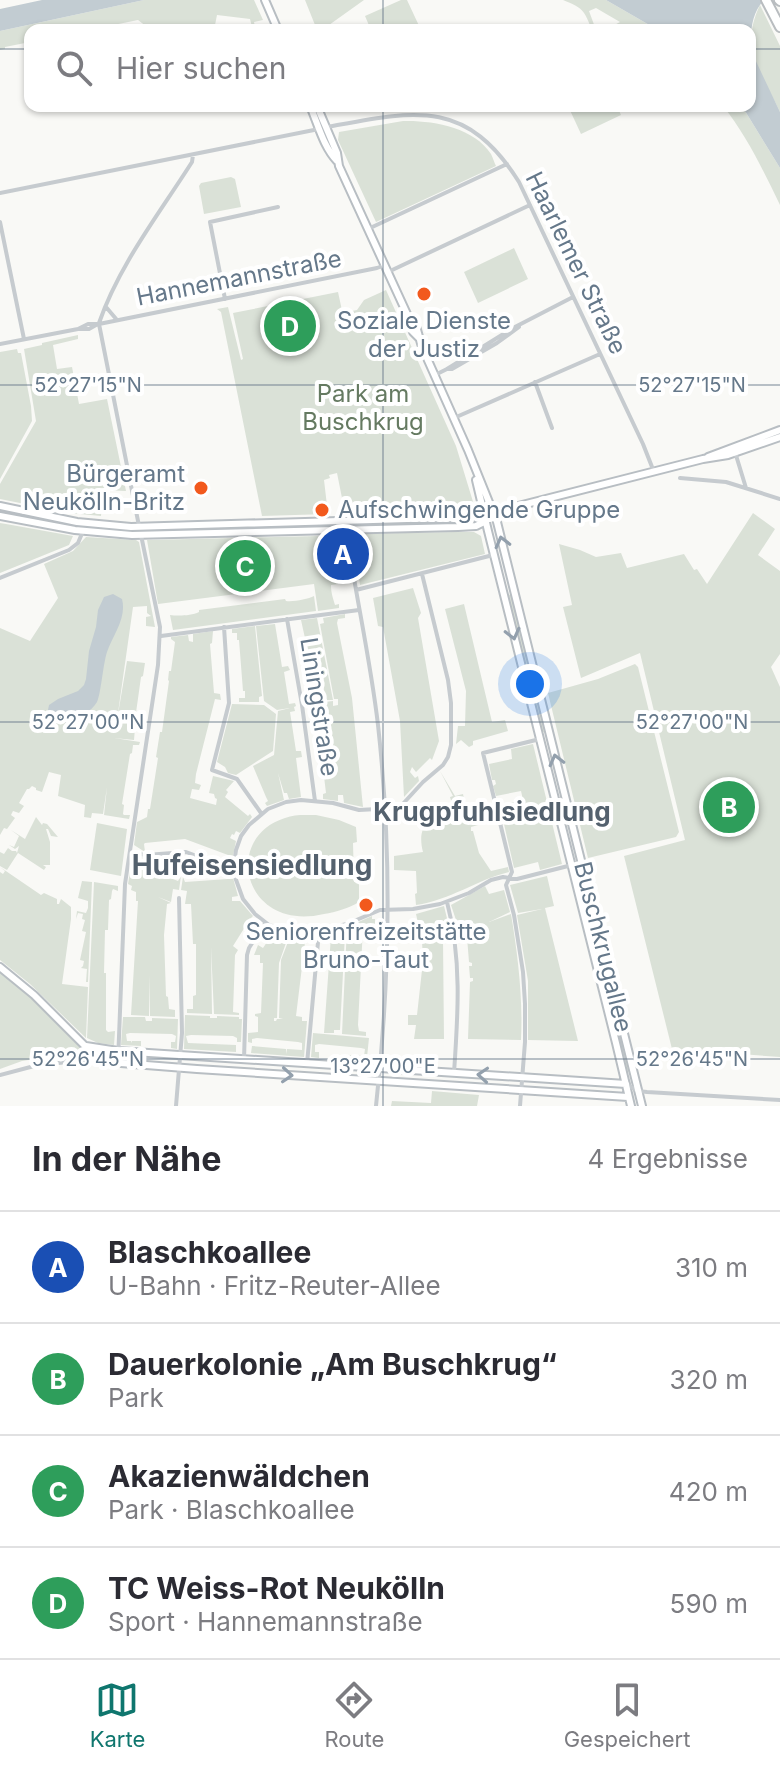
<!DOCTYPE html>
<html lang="de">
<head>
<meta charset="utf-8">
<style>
  body { margin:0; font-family:Inter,sans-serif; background:#f7f7f7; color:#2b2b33 }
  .you { position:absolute; left:530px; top:684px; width:28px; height:28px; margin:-20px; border:6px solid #fff; border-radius:50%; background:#1a73e8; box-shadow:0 0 0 12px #1a73e833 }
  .badge { display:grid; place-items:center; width:52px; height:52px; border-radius:50%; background:#0f766e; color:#fff; font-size:26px; font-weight:700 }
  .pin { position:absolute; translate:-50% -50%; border:4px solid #fff; box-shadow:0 2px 8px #0006 }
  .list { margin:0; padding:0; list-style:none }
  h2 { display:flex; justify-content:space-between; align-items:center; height:104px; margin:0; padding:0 32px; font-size:34px }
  h2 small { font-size:26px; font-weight:400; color:#7c7c81 }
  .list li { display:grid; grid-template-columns:52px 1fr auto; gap:24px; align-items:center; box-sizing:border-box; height:112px; padding:0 32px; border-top:2px solid #e1e1e2 }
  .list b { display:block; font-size:30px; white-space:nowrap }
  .list p { margin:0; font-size:26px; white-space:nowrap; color:#7c7c81 }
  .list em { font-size:26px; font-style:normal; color:#7c7c81 }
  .icon { flex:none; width:44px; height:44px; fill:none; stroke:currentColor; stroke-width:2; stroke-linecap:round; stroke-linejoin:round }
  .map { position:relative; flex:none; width:780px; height:1106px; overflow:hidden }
  .search { position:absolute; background:#fff; box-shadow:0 2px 6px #0004; left:24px; right:24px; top:24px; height:88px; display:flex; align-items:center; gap:20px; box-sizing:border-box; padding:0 28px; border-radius:16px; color:#7c7c81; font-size:30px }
  .sheet { height:552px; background:#fff }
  nav { display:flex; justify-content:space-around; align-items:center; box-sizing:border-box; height:112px; border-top:2px solid #e1e1e2; background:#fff; font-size:22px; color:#7c7c81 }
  nav a { display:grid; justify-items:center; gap:4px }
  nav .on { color:#0f766e }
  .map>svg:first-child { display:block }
</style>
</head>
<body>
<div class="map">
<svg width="780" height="1106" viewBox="0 0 780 1106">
  <rect width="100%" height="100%" fill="#f9f9f6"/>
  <path fill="#dae1d7" d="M144 0H254L263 20 254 22 255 27H252L250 19 217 15 214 30H151L138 20 89 30H30V42L5 47V49L0 50V31Z
    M305 0H364L322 30H317Z
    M401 0H407L421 30H371L365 16Z
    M563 0H606L658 30H605L620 22 596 8 589 11 596 30H592C584 10 583 8 563 0Z
    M760 5 780 46V112C761 73 739 48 760 5Z
    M568 106H617L621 115 581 134Z
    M723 106H742L780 168V205C763 170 747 136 723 106Z
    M403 121C431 120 474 127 491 154 493 158 494 162 496 166L376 222 338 140 339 132Z
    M231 177 235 179 241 207 204 214 199 186 201 183Z
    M514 248 528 279 478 303 464 272Z
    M386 290 456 446 474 505 471 510 345 513 337 473 329 475 330 478 324 480 328 514 262 516 221 312 217 309 228 307 241 360 243 359 233 313 338 292 343 315 347 312 357 310 364 300Z
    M78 335V339L53 345 57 369 72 367 79 404 107 399 126 491 103 490 101 516 70 513 0 499V484L36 421 24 349 42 345V343Z
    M17 349 18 353H21L31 406 32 421 0 479V352Z
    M753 513 775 529 758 555 780 571V654L771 667 780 687V1057L672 1049 624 856 685 840 640 653 581 678 563 607 572 605 559 544 580 550 596 557 621 553 627 568 684 554 694 570 697 569 707 584Z
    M0 523 6 524 73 536 69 545 0 573Z
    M454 532H474L481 536 485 554 360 585 353 539 356 534Z
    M318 536 320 538 321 536H334L341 580 338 581V584L331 585C331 593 333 598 335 605L339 604V608L318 611 314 584 158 604 147 540Z
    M86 537 136 540 139 542 155 627 146 626V617L151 616 147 613V606L133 607 117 720 127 661 145 663 143 676 141 677 134 727 135 728 134 740 114 738 140 742 139 745H133L132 753 130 754 122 804 124 805 123 814 124 815H130L129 819 104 815 107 787 103 814 92 813 91 818 84 817 85 805 58 796 61 775 49 772 42 792 36 790V788L32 786 29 789H27L19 803 24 806 19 813 13 811 11 815 15 818 7 829 4 828 0 835V628L30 641 58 598 44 564 73 551Z
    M413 588 421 613 418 618 439 741 432 760 430 758 416 772 412 767 410 772 415 778 418 776 419 781 404 797 400 721 383 627 378 626 373 598Z
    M513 594 547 731 541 733 508 595Z
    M314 596 316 611 173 630 170 615C177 616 191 616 199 612V610L285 599 286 601C294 602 308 599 314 596Z
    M464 604 492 722 505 720 508 731 473 741V745L469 747 461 740 456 744 458 726H465L466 691 445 609Z
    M345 614V618L338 619 337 623 352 698 363 807 344 803 343 795H338V801L323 799V794L326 793 320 743 323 742 320 721 323 720 321 707H318L317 703 333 701V706L338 705V699H334L320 624 324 623 323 618Z
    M317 618 333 700H326L320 669 312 670 301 620Z
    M275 624 282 667 288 666 290 670 284 672 289 704 295 703 296 706 294 707 295 711 290 712 296 751H301L302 757 296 758 301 797 289 799 287 793H284L278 773 284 800 267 806 265 803 268 801 266 797 253 766 274 755 278 711 290 708 277 710 264 701 256 626Z
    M255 626 262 696 259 697V702H239V698H245V691H243L239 640H237V633H232V629Z
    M213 631 212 643 210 644 214 693 220 694 221 700 215 699 196 774 195 783 201 785 199 790 192 789 190 798 216 805 217 799 215 798 214 794 209 793 213 776 234 781 226 790 228 792 225 797 248 816 250 814 252 817 240 833 236 831 234 835 232 834 230 838 236 841 232 861H226L229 857 228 855 185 839 145 843 144 844 145 852 134 845 137 822 147 817 148 809H150L158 758 156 757 160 732H162L169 681 168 680 169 671H171L175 642 171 639V637L188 635 189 641 193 642V634Z
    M635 664 638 667 679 832 676 837 588 858 548 693 598 679Z
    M232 704 264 705 276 714 273 751 236 775 228 773 225 767 217 762Z
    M533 744 562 864 540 870 538 862 514 868 504 824 528 818 525 810 502 815 500 805 523 800 521 791 496 796 493 786 496 784 495 780H492L489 764 512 759 511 749Z
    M440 771 455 796 463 794 466 809 492 803 496 820 471 827V831H473L479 853 491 871 508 867 509 872C476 880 451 900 416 905L415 894 417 893 416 871 394 870V856L423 852C416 825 430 817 453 807L450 797 453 796Z
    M316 815 339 820 356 827 357 842 353 843 354 882H359V902C349 908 336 912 324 914 244 933 221 838 285 818 295 814 305 815 316 815Z
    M36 817 42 825 43 823 47 824 58 837 51 836 48 829H46L50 842V865H43L46 867 44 870 18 853 7 870 0 866V852L4 854 8 848 12 851H16L17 853 19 846 15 849 9 845 14 847 19 836 11 830 25 839Z
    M97 823 127 829 121 876 90 870Z
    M135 856 145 858 141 864 142 867 178 881 181 876 179 890 173 889 171 902 158 897 171 903 167 904 164 935 166 996 168 997 169 1009 175 1010V1017L150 1016V975L149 1016 131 1015 138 901H136V892L131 890 132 886 128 884 132 859Z
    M0 867 41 895 44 893 57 899V904H59L61 899 71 907V919L62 984 88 987 86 1038 30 984 0 960V872L3 874 5 871Z
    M581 869 631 1072H627L616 1034 575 870Z
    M230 874H232L238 896 232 897V901H240L253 916 250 919 233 946 238 950 235 955 233 1012 239 1013V1015L214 1014 211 947 212 1014 187 1013V1009H193V996L196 995V944H193L191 904H185L187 891 181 890 183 877 185 882 228 879Z
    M547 876 554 906 545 908 578 1041 528 1040V981L517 915 542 909 518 913 510 885Z
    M82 881 92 882 88 982H86L87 969 81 968 83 966 84 961 80 960 86 932 82 931 85 920 82 919 83 914 78 913 76 919 77 911 86 913 88 908V901L78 898Z
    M94 882 118 886V891L113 889 112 891 111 899 109 900 108 930H105L104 973H106V1030L108 1032 115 1031 114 1045 98 1043 87 1038Z
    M485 886 489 894 504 890 510 912 489 922 511 914C518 956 523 998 521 1040L468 1039 470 982 473 981V978H470L469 966H472V963L469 962 467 937 485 936V924L460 932 451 905Z
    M444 906 452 939 443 940 444 1039H414L416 1025H408V1015H417L423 961 422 941 416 914Z
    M372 916V919H375V929H372V924H365L363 927 358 1025 359 1031 366 1032V1036L342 1034 347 927Z
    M273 929 285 933 284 939 287 940 279 963 277 1018H274V1021H276L277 1019H283L279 1018 281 960 291 934H306L296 1016 302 1017V1021H307L304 1057 251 1053 252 1046 286 1049V1054L287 1049 302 1050V1043L298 1042 257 1038 252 1039V1043L248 1042V1033L258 1032V1017L255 1016V1014L261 1013 263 963H260V955H254L258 945 263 948 273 933Z
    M340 929V934H345L340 1030H334V1033H324L331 936 329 935 330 931Z
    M0 971 36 1001 81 1046 82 1051 80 1057 48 1061 47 1057 22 1061 0 1069Z
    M185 1015 210 1016V1018H217V1016L239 1017V1019H242L241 1042H237V1038L233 1036 191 1035 186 1036 188 1043 236 1045V1052L184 1049Z
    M123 1017H145L146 1021H152V1018L178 1019 177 1049 171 1048V1042H175L176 1036 172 1034 130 1033 126 1034 127 1041H131L132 1043V1041H141V1046L121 1045Z
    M313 1033 369 1038 367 1057 363 1061 349 1060 350 1055 364 1056 365 1049 361 1048 319 1044 315 1045V1052H319V1058L311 1057Z
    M432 1091 479 1095 477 1106H391L392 1101 431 1103Z"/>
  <path fill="#c2ccd2" d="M42 0H144L0 31V9Z
    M606 0H764C753 12 752 24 750 40V30H658Z
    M750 40 753 55 780 112V168L742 106H750Z
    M113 594 122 599C127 618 113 635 107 652 103 664 101 694 97 702 87 719 61 722 48 710L49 705 58 699 78 691 84 685 86 679 89 651 96 627 98 610 104 597Z
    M301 857 323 858 341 862 342 868C332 871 301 882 294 872 292 870 293 867 292 865L295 859Z"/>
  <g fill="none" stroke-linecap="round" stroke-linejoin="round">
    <g stroke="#b8bec3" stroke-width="10">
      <path id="secondary" d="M265 0 278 30
        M310 106C318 124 323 146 337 161
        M317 106 337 153 339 166 407 314 413 332 419 338
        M410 320 416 326 422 347 468 450 497 522 642 1106
        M708 457 780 430
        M476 480 488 531 616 1043 631 1106
        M0 506 77 522 131 527 475 517 703 459 728 455 780 437
        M0 516 75 530 132 535 458 527 476 526 486 521
        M0 967 34 995 94 1055 108 1062 197 1069 628 1097
        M86 1046 118 1051 626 1084"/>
    </g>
    <g stroke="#b9bdc0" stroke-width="12">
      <path id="highway" d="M766 0 780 27
        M779 0 780 1"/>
    </g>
    <path stroke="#c6cbcf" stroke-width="4" d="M327 127C413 111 466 97 519 182L643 444 654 472
      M0 193 319 129
      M0 222 24 339
      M368 229 507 164
      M388 272 530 205
      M225 299 210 222 278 207
      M106 307 117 320
      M99 323C119 265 159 214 192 162L193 155
      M99 324 139 526
      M78 329 88 324H99L377 268 385 265
      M0 344 78 329H89L96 325
      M447 369 513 328 573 297
      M435 375 447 369H452L497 343 519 327
      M535 382 552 428
      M454 418 600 354
      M735 452 746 488
      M680 478 726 482 780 499
      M345 521C354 589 370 656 378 725 392 851 390 980 376 1106
      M422 574 448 680 451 703V745L448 757 443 765 423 782 400 807 396 808 359 810 333 803 301 800 286 802 268 809 249 825 241 836 236 850 234 864 235 877 243 899 255 914 269 925 290 932 313 931 347 924 380 910 413 909 440 904 469 893 491 880 503 877 517 879 572 865
      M0 578 69 550 78 543 83 531
      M356 590 493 555
      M287 619 302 705 315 801
      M224 627 229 703 212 770 237 779 261 813
      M161 636 359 610
      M131 853 146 855 186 852 226 867
      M148 856 183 870 226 867 234 868
      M447 902C462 958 458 1015 454 1073
      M244 1060 247 955 249 948 265 923
      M118 1062 125 884 158 665 160 627 141 535
      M307 1064 319 931
      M0 1075 38 1065 99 1059
      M626 1084 638 1091 647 1092 780 1100
      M176 1106 182 1033 179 898
      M520 1106 525 1042V1004L523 972 514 915 506 885 512 872 483 753 540 739"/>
    <use href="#secondary" stroke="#fff" stroke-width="6"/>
    <use href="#highway" stroke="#fff" stroke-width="8"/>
  </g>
  <defs><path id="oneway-chevron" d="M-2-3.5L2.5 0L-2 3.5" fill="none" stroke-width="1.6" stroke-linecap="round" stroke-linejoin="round" transform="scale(2)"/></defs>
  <g stroke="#93a0ad">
    <use href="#oneway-chevron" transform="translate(502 542) rotate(-104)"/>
    <use href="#oneway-chevron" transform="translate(513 634) rotate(76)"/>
    <use href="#oneway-chevron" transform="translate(556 760) rotate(-104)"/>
    <use href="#oneway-chevron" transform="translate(287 1075) rotate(4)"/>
    <use href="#oneway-chevron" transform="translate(483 1075) rotate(-176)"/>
  </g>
  <path fill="none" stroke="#65788a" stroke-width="2" stroke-opacity="0.45" d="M383 0V30M0 49H30M750 49H780M383 106V1106M0 385H780M0 722H780M0 1059H780"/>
  <g fill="#f2591d" stroke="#fff" stroke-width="3">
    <circle cx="424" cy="294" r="8"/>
    <circle cx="201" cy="488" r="8"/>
    <circle cx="322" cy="510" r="8"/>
    <circle cx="366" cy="905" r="8"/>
  </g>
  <g text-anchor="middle" stroke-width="8" stroke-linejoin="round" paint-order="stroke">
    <g font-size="24" fill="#65788a" stroke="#fff">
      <text transform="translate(576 263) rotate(64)" y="8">Haarlemer Straße</text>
      <text transform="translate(239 278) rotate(-11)" y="8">Hannemannstraße</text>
      <text transform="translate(319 707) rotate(81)" y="8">Liningstraße</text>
      <text transform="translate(603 947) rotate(76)" y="8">Buschkrugallee</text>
    </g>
    <g font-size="24" fill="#65788a" stroke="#fff">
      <text x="424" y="329">Soziale Dienste<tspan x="424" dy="28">der Justiz</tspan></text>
      <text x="185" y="482" text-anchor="end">Bürgeramt<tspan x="185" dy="28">Neukölln-Britz</tspan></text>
      <text x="338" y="518" text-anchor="start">Aufschwingende Gruppe</text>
      <text x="366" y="940">Seniorenfreizeitstätte<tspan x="366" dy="28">Bruno-Taut</tspan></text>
    </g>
    <g font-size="24" fill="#657a61" stroke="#fff">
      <text x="363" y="402">Park am<tspan x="363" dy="28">Buschkrug</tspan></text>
    </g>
    <g font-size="26" font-weight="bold" fill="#54616e" stroke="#fff">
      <text x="492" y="821">Krugpfuhlsiedlung</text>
    </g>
    <g font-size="28" font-weight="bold" fill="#54616e" stroke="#fff">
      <text x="252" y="875">Hufeisensiedlung</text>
    </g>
  </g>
  <g font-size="20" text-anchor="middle" fill="#65788a" stroke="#fff" stroke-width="8" stroke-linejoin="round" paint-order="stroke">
    <text x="88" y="392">52°27'15"N</text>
    <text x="692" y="392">52°27'15"N</text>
    <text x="88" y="729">52°27'00"N</text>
    <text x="692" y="729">52°27'00"N</text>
    <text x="88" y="1066">52°26'45"N</text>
    <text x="692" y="1066">52°26'45"N</text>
    <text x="383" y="1073">13°27'00"E</text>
  </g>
</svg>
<div class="you"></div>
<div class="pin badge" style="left:343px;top:554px;background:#1a4fb4">A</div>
<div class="pin badge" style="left:729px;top:807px;background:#2e9e5b">B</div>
<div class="pin badge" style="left:245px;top:566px;background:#2e9e5b">C</div>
<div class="pin badge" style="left:290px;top:326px;background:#2e9e5b">D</div>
<div class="search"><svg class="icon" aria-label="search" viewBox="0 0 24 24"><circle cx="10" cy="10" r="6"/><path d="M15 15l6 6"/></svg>Hier suchen</div>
</div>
<section class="sheet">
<h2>In der Nähe<small>4 Ergebnisse</small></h2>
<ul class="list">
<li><span class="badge" style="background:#1a4fb4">A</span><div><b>Blaschkoallee</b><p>U-Bahn · Fritz-Reuter-Allee</p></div><em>310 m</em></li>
<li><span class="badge" style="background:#2e9e5b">B</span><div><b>Dauerkolonie „Am Buschkrug“</b><p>Park</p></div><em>320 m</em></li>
<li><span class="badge" style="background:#2e9e5b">C</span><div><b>Akazienwäldchen</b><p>Park · Blaschkoallee</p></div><em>420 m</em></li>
<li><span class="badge" style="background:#2e9e5b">D</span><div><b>TC Weiss-Rot Neukölln</b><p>Sport · Hannemannstraße</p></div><em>590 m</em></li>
</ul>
</section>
<nav>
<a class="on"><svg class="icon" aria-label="map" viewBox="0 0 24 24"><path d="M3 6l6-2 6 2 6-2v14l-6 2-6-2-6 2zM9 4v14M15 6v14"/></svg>Karte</a>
<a><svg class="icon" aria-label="directions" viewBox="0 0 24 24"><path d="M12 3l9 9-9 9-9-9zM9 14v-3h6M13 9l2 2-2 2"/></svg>Route</a>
<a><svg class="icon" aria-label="saved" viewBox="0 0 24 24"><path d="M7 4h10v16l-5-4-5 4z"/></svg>Gespeichert</a>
</nav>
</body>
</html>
